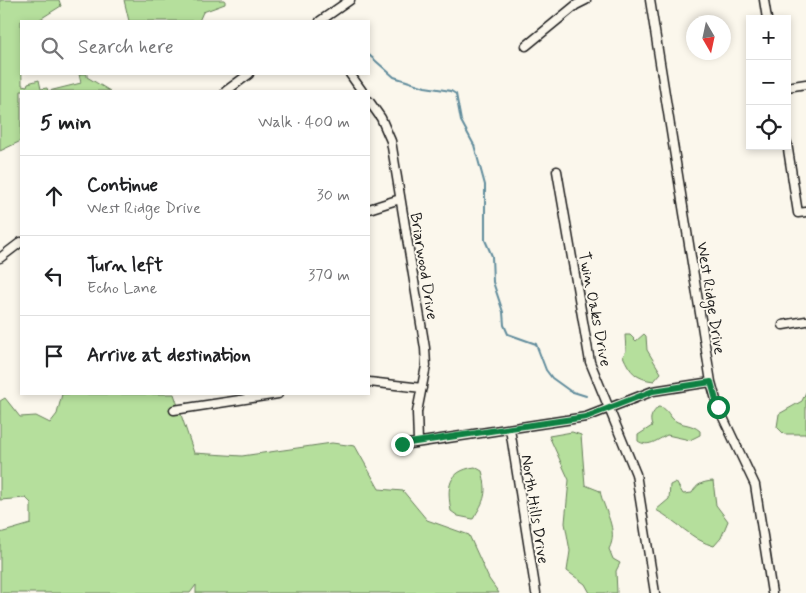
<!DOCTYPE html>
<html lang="en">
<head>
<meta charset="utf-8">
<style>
  body { margin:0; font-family:Mynerve,sans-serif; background:#f6f6f6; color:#202124 }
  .controls { position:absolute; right:15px; top:15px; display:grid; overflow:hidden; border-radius:0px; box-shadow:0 2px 8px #0003 }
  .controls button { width:45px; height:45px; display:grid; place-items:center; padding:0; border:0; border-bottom:1px solid #e0e0e0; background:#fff; color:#202124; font:25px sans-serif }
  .compass { position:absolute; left:686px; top:15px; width:45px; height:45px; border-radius:50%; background:#fff; box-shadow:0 2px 8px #0003; rotate:171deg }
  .stop { position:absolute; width:15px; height:15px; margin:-11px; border:4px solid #0b8043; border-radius:50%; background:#fff }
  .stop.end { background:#0b8043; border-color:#fff; box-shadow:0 1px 5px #0008 }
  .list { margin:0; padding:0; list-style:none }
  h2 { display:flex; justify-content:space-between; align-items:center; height:65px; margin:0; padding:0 20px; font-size:21px }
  h2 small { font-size:16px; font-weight:400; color:#757577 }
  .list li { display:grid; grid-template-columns:32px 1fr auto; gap:15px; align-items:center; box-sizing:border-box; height:80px; padding:0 20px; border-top:1px solid #e0e0e0 }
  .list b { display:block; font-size:19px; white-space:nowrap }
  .list p { margin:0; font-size:16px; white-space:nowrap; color:#757577 }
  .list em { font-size:16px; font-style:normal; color:#757577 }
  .icon { flex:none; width:28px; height:28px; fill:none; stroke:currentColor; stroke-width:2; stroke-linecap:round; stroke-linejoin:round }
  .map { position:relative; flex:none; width:806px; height:593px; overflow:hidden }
  .search { position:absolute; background:#fff; box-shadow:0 2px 8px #0003; left:20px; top:20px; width:350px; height:55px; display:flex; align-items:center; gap:12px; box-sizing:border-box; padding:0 18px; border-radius:0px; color:#757577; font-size:19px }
  .panel { position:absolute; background:#fff; box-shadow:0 2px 8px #0003; left:20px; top:90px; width:350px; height:305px; border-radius:0px }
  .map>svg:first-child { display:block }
</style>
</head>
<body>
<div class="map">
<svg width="806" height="593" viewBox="0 0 806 593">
  <rect width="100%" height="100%" fill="#fbf7ec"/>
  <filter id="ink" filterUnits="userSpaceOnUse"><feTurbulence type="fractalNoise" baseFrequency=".02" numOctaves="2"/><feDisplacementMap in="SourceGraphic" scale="10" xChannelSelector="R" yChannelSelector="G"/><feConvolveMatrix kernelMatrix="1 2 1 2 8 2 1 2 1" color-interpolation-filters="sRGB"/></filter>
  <g filter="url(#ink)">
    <path fill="#b5df9c" stroke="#687e5c" d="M0 0H59L61 6 37 21H21L22 85 27 86 28 83 39 80 41 89 47 88 48 91H21V141L0 151Z
      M124 0H225V4L203 12 199 21H129Z
      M79 74H87V77L110 91H49L81 83Z
      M644 334 646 336 647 350 661 373 654 381C636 379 630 372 623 356L626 351 625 335H630L636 341Z
      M806 392V434H784L777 427 779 414 802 401Z
      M62 394H174L194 453 242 456 332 443 355 446 379 489 403 491 427 520 469 535 489 579 499 593H196V585L190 593H0V533L31 524V503L26 498 0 500V401L5 398 20 417 36 416 50 423 57 414Z
      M658 407C667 407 668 415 674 420 683 426 691 423 700 431V435L690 440 667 435C657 440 648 448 638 441V435L652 426C649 417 652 414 658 407Z
      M572 432 581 435 585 485 600 491C604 511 619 530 609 549L613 559 620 563 616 571 617 593H590L585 584 567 571 570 551 565 523 569 480 549 436Z
      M475 467 482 471C488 493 485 500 473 519L458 516 451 511C447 488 447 471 475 467Z
      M713 481 716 505 728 521 721 538 714 546C693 541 676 520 656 510L669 499 670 485 676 482 683 494 692 493C697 484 702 482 713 481Z"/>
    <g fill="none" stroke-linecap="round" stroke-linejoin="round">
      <path stroke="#618c9c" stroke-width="2" d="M369 55 394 77 425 87 451 91 456 94 461 121 474 145 485 185V240L492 256 493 282 503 312 504 325 508 334 536 344 546 370 552 378 570 391 586 396"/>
      <g stroke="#1c1c1c" stroke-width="11">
        <path id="minor" d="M650 0 711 382 718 407 755 485 772 593
          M764 0 767 19
          M320 21 350 0
          M526 46 576 5 586 0
          M350 74 362 91
          M787 87 806 84
          M226 91 249 74
          M369 101 381 118 391 141 425 348 426 366 417 412 418 442
          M787 143 798 213 806 212
          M557 171 590 362 636 474 655 593
          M369 209 400 199
          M0 258 21 242
          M783 325 806 321
          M369 382 422 388
          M174 410 278 394
          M510 429 536 593
          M402 445 586 417 653 391 711 382"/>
      </g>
      <use href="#minor" stroke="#fbf7ec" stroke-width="8"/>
    </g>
  </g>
  <g fill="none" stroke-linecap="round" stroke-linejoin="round" filter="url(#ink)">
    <path stroke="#0b8043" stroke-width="6" d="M402 444 586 417 653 391 711 382 718 407"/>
  </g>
  <g text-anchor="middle" stroke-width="4" stroke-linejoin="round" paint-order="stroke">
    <g font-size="16" fill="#1c1c1c" stroke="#fbf7ec">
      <text transform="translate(425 266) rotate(81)" y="6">Briarwood Drive</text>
      <text transform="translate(712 298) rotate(81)" y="6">West Ridge Drive</text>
      <text transform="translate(596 309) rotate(79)" y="6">Twin Oaks Drive</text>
      <text transform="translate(536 509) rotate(81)" y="6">North Hills Drive</text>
    </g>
  </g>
</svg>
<div class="controls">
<button>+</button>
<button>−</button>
<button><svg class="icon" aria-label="locate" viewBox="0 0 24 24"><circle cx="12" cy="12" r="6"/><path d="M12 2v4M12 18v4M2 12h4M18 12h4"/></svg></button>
</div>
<svg class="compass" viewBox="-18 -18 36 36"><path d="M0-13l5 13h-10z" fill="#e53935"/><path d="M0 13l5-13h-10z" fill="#757577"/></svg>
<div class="stop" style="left:718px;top:407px"></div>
<div class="stop end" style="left:402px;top:444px"></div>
<div class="search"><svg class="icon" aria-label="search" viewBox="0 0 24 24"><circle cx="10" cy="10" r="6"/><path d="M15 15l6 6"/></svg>Search here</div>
<section class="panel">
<h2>5 min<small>Walk · 400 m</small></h2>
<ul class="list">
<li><svg class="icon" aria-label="ahead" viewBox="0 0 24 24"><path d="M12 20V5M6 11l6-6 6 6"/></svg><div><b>Continue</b><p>West Ridge Drive</p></div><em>30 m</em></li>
<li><svg class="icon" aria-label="left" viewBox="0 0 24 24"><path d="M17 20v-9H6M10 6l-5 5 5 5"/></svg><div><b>Turn left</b><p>Echo Lane</p></div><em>370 m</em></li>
<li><svg class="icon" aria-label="arrive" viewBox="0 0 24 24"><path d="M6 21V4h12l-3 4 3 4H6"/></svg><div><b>Arrive at destination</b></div></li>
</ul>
</section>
</div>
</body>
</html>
